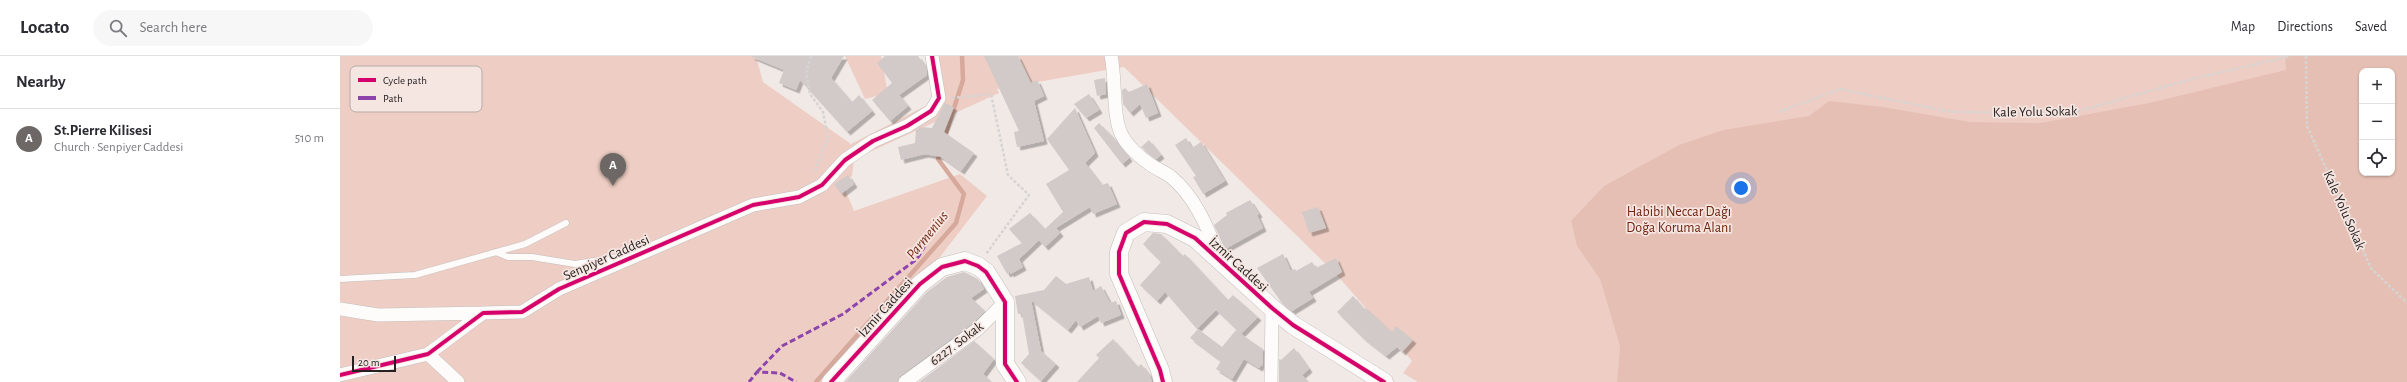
<!DOCTYPE html>
<html lang="en">
<head>
<meta charset="utf-8">
<style>
  body { margin:0; font-family:"Alegreya Sans",sans-serif; background:#f7f7f7; color:#2b2b33 }
  .controls { position:absolute; right:12px; top:12px; display:grid; overflow:hidden; border-radius:8px; box-shadow:0 1px 3px #0004 }
  .controls button { width:36px; height:36px; display:grid; place-items:center; padding:0; border:0; border-bottom:1px solid #e1e1e2; background:#fff; color:#2b2b33; font:20px sans-serif }
  .scale { position:absolute; left:12px; bottom:10px; width:44px; box-sizing:border-box; padding-left:4px; border:2px solid #262120; border-top:0; font-size:11px; line-height:14px; white-space:nowrap; color:#262120; -webkit-text-stroke:3px #f5e6e2; paint-order:stroke }
  .you { position:absolute; left:1401px; top:132px; width:14px; height:14px; margin:-10px; border:3px solid #fff; border-radius:50%; background:#1a73e8; box-shadow:0 0 0 6px #1a73e833 }
  .badge { display:grid; place-items:center; width:26px; height:26px; border-radius:50%; background:#6d6765; color:#fff; font-size:13px; font-weight:700 }
  .pin { position:absolute; translate:-50% -33px; filter:drop-shadow(0 1px 2px #0008) }
  .pin::after { content:''; position:absolute; top:21px; width:14px; height:12px; background:inherit; clip-path:polygon(0 0,100% 0,50% 100%) }
  .list { margin:0; padding:0; list-style:none }
  h2 { display:flex; justify-content:space-between; align-items:center; height:52px; margin:0; padding:0 16px; font-size:17px }
  h2 small { font-size:13px; font-weight:400; color:#7c7c81 }
  .list li { display:grid; grid-template-columns:26px 1fr auto; gap:12px; align-items:center; box-sizing:border-box; height:60px; padding:0 16px; border-top:1px solid #e1e1e2 }
  .list b { display:block; font-size:15px; white-space:nowrap }
  .list p { margin:0; font-size:13px; white-space:nowrap; color:#7c7c81 }
  .list em { font-size:13px; font-style:normal; color:#7c7c81 }
  .icon { flex:none; width:22px; height:22px; fill:none; stroke:currentColor; stroke-width:2; stroke-linecap:round; stroke-linejoin:round }
  .map { position:relative; flex:none; width:2067px; height:326px; overflow:hidden }
  header { display:flex; align-items:center; gap:24px; box-sizing:border-box; height:56px; padding:0 20px; background:#fff; border-bottom:1px solid #e1e1e2 }
  header strong { font-size:19px }
  nav { display:flex; gap:22px; margin-inline-start:auto; font-size:14px }
  .search { width:280px; height:36px; background:#f7f7f7; display:flex; align-items:center; gap:10px; box-sizing:border-box; padding:0 14px; border-radius:22px; color:#7c7c81; font-size:15px }
  main { display:flex }
  aside { flex:1; background:#fff }
  .map>svg:first-child { display:block }
</style>
</head>
<body>
<header>
<strong>Locato</strong>
<div class="search"><svg class="icon" aria-label="search" viewBox="0 0 24 24"><circle cx="10" cy="10" r="6"/><path d="M15 15l6 6"/></svg>Search here</div>
<nav><a>Map</a><a>Directions</a><a>Saved</a></nav>
</header>
<main>
<aside>
<h2>Nearby<small></small></h2>
<ul class="list">
<li><span class="badge">A</span><div><b>St.Pierre Kilisesi</b><p>Church · Senpiyer Caddesi</p></div><em>510 m</em></li>
</ul>
</aside>
<div class="map">
<svg width="2067" height="326" viewBox="0 0 2067 326">
  <defs>
    <filter id="shadow"><feDropShadow dx="3.5" dy="3.5" stdDeviation="0" flood-color="#0004"/></filter>
  </defs>
  <rect width="100%" height="100%" fill="#f1e9e6"/>
  <path fill="#eecec4" fill-rule="evenodd" d="M0 0H416L423 26 511 88 597 44 589 0H2067V326H1078L1063 317 1072 305 996 218 784 11 657 33 659 37 514 103 512 120 503 128 514 155 620 118 647 140 587 218 487 326H0ZM2022 15H2052V117H2022Z
    M505 0H541L548 37 525 43Z"/>
  <path fill="#e5bfb3" fill-rule="evenodd" d="M1945 0H2067V326H1277L1280 290 1260 223 1237 190 1231 165 1264 130 1339 89 1383 74 1469 60 1489 45 1543 51 1630 66 1700 67 1809 47 1946 14ZM2022 15H2052V117H2022Z"/>
  <g fill="none" stroke-linecap="round" stroke-linejoin="round">
    <path stroke="#d6a99c" stroke-width="4.5" d="M604 83 623 24 622 0
      M476 326 616 167 624 138 598 103 600 96"/>
  </g>
  <path fill="#d1cac8" filter="url(#shadow)" d="M410 0H504L491 22 512 46 519 39 532 55 507 76 460 24 456 34 439 27 444 14Z
    M545 0H578L586 11 587 19 559 39 568 50 550 65 532 44 552 27 537 7Z
    M644 0H678L691 27 697 24 704 40 694 45 704 85 677 91 674 76 679 75Z
    M765 22 766 38 757 40 754 24Z
    M807 28 818 57 806 62 800 48 790 57 783 48 782 34 785 32 789 36Z
    M749 38 759 54 746 62 734 48Z
    M605 47 614 51 604 76 634 97 621 115 601 101 585 98 561 104 558 91 575 87 576 74 581 71 592 72Z
    M735 52 755 97 745 107 762 129 768 127 777 148 753 158 750 151 716 172 720 177 705 191 699 184 679 203 683 211 670 218V216L667 218 657 200 682 187 669 173 690 157 705 173 723 156 706 128 729 114 707 83Z
    M759 67 774 82 789 102 782 108 754 72Z
    M846 82 852 92 861 86 885 125 863 138 853 121 856 120 835 89Z
    M809 84 821 99 816 103 801 91Z
    M508 119 514 128 501 138 494 128Z
    M910 144 919 158 917 159 923 172 885 193 874 169 887 159 886 157Z
    M978 151 986 172 969 177 962 156Z
    M813 177 821 178 843 200 845 198 888 244 893 239 918 261 901 278 923 293V310L922 308 919 312 904 303 892 323 876 313 881 305 850 282 858 273 882 291 896 274 900 277 876 254 857 273 825 236 817 245 800 229 821 206 803 188Z
    M943 198 951 215 955 213 956 215 972 206 976 212 996 202 1002 216 969 236 973 242 952 255 942 247 917 212Z
    M624 216 638 223 644 233 631 242 645 255 633 267 560 320 557 326H505L587 236 607 221Z
    M716 220 726 228 749 221 753 235 761 230 770 247 776 245 781 259 761 267 758 260 740 271 736 264 728 274 691 244 701 295 716 308 701 325 681 307 689 298 682 258H678L675 240 704 234Z
    M1013 240 1024 253 1026 252 1052 276 1056 270 1073 284 1062 296 1057 291 1046 300 1023 282 997 256Z
    M773 283 798 311 801 308 810 319 812 326H737L759 302 756 299Z
    M634 285 654 303 643 318 652 326H579Z
    M954 292 969 313 962 319 968 326H939V303L941 304Z"/>
  <g fill="none" stroke-linecap="round" stroke-linejoin="round">
    <g stroke="#c3bdbb" stroke-width="7">
      <path id="lane" d="M156 196 168 201H192L235 208 285 200
        M0 223 75 219 185 188 226 167"/>
    </g>
    <g stroke="#c3bdbb" stroke-width="14">
      <path id="street" d="M771 0C776 20 772 66 783 81 788 91 802 103 811 109 817 113 824 116 830 120 856 141 868 173 880 203
        M0 253 38 259 143 257
        M88 298 118 326
        M0 319 88 298 143 257 182 256 219 233 413 149 459 141 482 129 505 104 533 85 567 70 591 55 599 42 592 0
        M565 326 638 273 665 246
        M931 326 932 252"/>
    </g>
    <g stroke="#c3bdbb" stroke-width="19">
      <path id="secondary" d="M491 326 580 228 602 211 625 205 638 210 646 216 665 246V308L677 326
        M823 326 820 314 779 218V196L786 177 804 166 827 168 855 182 932 252 953 269 1044 326"/>
    </g>
    <path stroke="#d6d4d3" stroke-width="2.5" stroke-dasharray="3 2" stroke-linecap="butt" d="M471 0 466 17 470 38 483 56 488 81 475 115
      M1966 0 1967 70 2031 212 2067 247
      M612 42 651 38 668 119 689 139 646 198
      M1439 56 1500 33 1611 56 1732 57 1852 23 1951 0"/>
    <use href="#lane" stroke="#fdfcfb" stroke-width="6"/>
    <use href="#street" stroke="#fdfcfb" stroke-width="13"/>
    <use href="#secondary" stroke="#fdfcfb" stroke-width="18"/>
    <path stroke="#8e44ad" stroke-width="3" stroke-dasharray="6 3" stroke-linecap="butt" d="M417 316 442 290 503 258 577 203 599 167
      M409 326 417 316 440 317 456 326"/>
    <g stroke="#f5e6e2" stroke-width="6">
      <path id="cycleway" d="M0 319 88 298 143 257 182 256 219 233 413 149 459 141 482 129 505 104 533 85 567 70 591 55 599 42 592 0
        M491 326 580 228 602 211 625 205 638 210 646 216 665 246V308L677 326
        M823 326 820 314 779 218V196L786 177 804 166 827 168 855 182 932 252 953 269 1044 326"/>
    </g>
    <use href="#cycleway" stroke="#d6006c" stroke-width="4"/>
  </g>
  <g text-anchor="middle" stroke-width="3.5" stroke-linejoin="round" paint-order="stroke">
    <g font-size="14" fill="#262120" stroke="#f5e6e2">
      <text transform="translate(1695 55) rotate(-1)" y="5">Kale Yolu Sokak</text>
      <text transform="translate(2005 154) rotate(66)" y="5">Kale Yolu Sokak</text>
      <text transform="translate(266 201) rotate(-24)" y="5">Senpiyer Caddesi</text>
      <text transform="translate(899 208) rotate(42)" y="5">İzmir Caddesi</text>
      <text transform="translate(545 251) rotate(-48)" y="5">İzmir Caddesi</text>
      <text transform="translate(616 287) rotate(-37)" y="5">6227. Sokak</text>
    </g>
    <g font-size="14" fill="#6f240e" stroke="#f5e6e2">
      <text x="1339" y="160">Habibi Neccar Dağı<tspan x="1339" dy="16">Doğa Koruma Alanı</tspan></text>
    </g>
    <g font-size="15" font-style="italic" fill="#782d17" stroke="#f5e6e2">
      <text transform="translate(587 179) rotate(-51)" y="5">Parmenius</text>
    </g>
  </g>
  <rect x="10" y="10" width="132" height="46" rx="6" fill="#f5e6e2" stroke="#b7aba8" stroke-width="1"/>
  <rect x="18" y="22" width="18" height="4" fill="#d6006c"/>
  <rect x="18" y="40" width="18" height="4" fill="#8e44ad"/>
  <g font-size="11" fill="#262120">
    <text x="43" y="28">Cycle path</text>
    <text x="43" y="46">Path</text>
  </g>
</svg>
<div class="controls">
<button>+</button>
<button>−</button>
<button><svg class="icon" aria-label="locate" viewBox="0 0 24 24"><circle cx="12" cy="12" r="6"/><path d="M12 2v4M12 18v4M2 12h4M18 12h4"/></svg></button>
</div>
<div class="scale">20 m</div>
<div class="you"></div>
<div class="pin badge" style="left:273px;top:130px">A</div>
</div>
</main>
</body>
</html>
